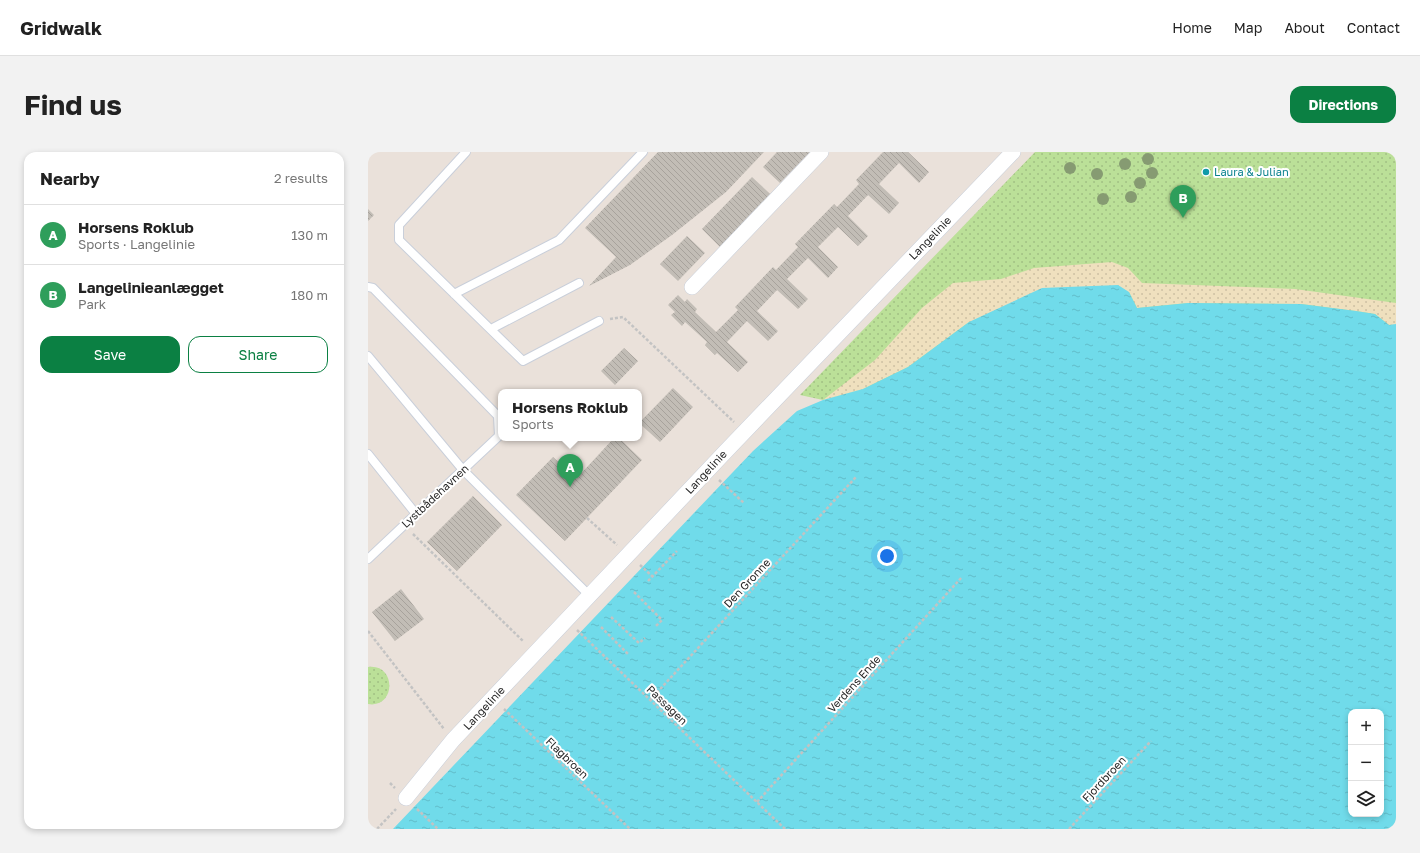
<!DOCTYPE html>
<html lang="en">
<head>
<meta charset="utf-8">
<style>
  body { margin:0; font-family:"Golos Text",sans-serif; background:#f2f2f2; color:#222 }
  .controls { position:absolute; right:12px; bottom:12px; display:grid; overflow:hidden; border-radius:8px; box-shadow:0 2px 6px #0003 }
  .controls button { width:36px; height:36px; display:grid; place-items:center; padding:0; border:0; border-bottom:1px solid #e0e0e0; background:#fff; color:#222; font:20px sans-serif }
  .you { position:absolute; left:519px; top:404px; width:14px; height:14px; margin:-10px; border:3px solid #fff; border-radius:50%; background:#1a73e8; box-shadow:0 0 0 6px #1a73e833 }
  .badge { display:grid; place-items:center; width:26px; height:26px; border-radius:50%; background:#0b8043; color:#fff; font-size:13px; font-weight:700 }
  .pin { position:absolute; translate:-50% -33px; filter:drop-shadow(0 1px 2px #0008) }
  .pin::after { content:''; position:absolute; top:21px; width:14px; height:12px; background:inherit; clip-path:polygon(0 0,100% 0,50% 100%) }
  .popup { position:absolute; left:130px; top:237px; width:144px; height:52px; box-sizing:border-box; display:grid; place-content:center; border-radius:8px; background:#fff; filter:drop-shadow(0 1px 3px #0005); font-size:13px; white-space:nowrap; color:#767676 }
  .popup b { font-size:15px; color:#222 }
  .popup::after { content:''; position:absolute; left:50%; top:100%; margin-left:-8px; border:8px solid transparent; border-top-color:#fff }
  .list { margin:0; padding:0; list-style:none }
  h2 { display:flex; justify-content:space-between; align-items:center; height:52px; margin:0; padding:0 16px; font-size:17px }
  h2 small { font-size:13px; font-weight:400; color:#767676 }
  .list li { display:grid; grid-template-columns:26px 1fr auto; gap:12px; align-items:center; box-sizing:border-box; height:60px; padding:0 16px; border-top:1px solid #e0e0e0 }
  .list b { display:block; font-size:15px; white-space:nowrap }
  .list p { margin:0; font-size:13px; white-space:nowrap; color:#767676 }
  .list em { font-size:13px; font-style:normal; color:#767676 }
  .actions { display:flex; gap:8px; padding:12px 16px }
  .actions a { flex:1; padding:9px 0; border:1px solid #0b8043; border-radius:12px; text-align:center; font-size:14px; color:#0b8043 }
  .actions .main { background:#0b8043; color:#fff }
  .icon { flex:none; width:22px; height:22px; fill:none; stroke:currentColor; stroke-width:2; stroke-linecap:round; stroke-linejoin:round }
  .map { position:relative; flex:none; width:1028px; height:677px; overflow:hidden; border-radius:12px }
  header { display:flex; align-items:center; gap:24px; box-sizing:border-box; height:56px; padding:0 20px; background:#fff; border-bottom:1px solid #e0e0e0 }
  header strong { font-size:19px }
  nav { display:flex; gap:22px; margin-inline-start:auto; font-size:14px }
  .intro { display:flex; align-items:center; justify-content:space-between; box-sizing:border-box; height:96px; padding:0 24px }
  h1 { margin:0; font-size:28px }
  .button { padding:10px 18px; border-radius:12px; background:#0b8043; color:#fff; font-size:14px; font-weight:700 }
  main { display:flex; gap:24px; padding:0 24px }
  aside { flex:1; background:#fff; border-radius:12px; box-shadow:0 2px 6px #0003 }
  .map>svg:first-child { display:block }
</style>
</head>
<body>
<header>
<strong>Gridwalk</strong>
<nav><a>Home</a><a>Map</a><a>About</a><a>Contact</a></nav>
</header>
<div class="intro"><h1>Find us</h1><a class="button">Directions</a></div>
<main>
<aside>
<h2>Nearby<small>2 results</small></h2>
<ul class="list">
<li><span class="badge" style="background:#2e9e5b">A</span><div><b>Horsens Roklub</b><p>Sports · Langelinie</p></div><em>130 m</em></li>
<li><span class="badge" style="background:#2e9e5b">B</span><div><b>Langelinieanlægget</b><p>Park</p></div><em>180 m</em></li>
</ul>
<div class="actions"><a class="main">Save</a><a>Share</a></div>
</aside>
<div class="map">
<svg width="1028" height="677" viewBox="0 0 1028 677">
  <defs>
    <pattern id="grass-dots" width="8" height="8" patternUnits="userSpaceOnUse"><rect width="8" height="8" fill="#bbe098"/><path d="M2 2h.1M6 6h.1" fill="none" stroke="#a1c083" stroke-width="1.8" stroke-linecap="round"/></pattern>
    <pattern id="sand-dots" width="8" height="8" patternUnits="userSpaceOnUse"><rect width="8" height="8" fill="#efe0be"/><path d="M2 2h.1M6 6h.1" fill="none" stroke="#cdc0a3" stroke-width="1.8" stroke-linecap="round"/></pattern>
    <pattern id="water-ripples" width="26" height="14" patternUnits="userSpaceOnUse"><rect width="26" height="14" fill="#70dbea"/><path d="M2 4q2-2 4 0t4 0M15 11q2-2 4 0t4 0" fill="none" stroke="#61bcc9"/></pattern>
    <pattern id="building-back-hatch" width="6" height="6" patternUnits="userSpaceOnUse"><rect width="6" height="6" fill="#c2bdb6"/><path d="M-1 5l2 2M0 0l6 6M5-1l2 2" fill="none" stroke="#a7a29c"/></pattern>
  </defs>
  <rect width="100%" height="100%" fill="#eae1da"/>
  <path fill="url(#grass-dots)" d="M667 0H1028V172L495 237 455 248 432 243Z
    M0 515C29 511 28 557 0 552Z"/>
  <path fill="url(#sand-dots)" d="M744 110 760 116 774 131 927 137 1028 151V172L1021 173 1007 162 988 159 933 152 820 151 769 156 761 140 601 170 540 215 495 237 455 248 507 208 554 156 585 131 633 127 666 116Z"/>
  <path fill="url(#water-ripples)" fill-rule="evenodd" d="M750 133 761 140 769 156 820 151 933 152 988 159 1007 162 1021 173 1028 172V677H25L385 299 429 259 455 248 495 237 540 215 601 170 674 136ZM983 560H1013V662H983Z"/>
  <path fill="url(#building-back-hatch)" d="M290 0H396L358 40 304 83 262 113 221 134 248 105 217 76Z
    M409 0H442L412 31 395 15Z
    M515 0H540L561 20 551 31 531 11 511 32 531 51 521 62 500 43 480 64 500 84 490 94 470 75 450 95 470 115 460 126 440 106 419 127 440 147 430 157 409 138 389 159 410 179 400 189 379 169 359 190 380 210 370 220 349 201 347 203 337 193 339 190 317 170 314 174 303 163 307 160 300 153 310 143 317 150 319 147 329 157 327 160 348 180 370 158 367 155 405 115 408 118 430 95 427 92 466 52 469 55 491 32 488 28Z
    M384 25 402 42 352 95 334 77Z
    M0 57 6 63 0 69Z
    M319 84 337 101 310 129 292 112Z
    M256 196 270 209 247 233 233 219Z
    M305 236 325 255 292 290 271 271Z
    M246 286H251L274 308 197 389 148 343 185 305 208 327Z
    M105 344 134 373 89 419 59 390Z
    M33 437 56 467 27 489 4 460Z"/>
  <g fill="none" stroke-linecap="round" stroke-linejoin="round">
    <g stroke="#c9cfda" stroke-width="10">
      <path id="lane" d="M98 0 31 73V88L155 209 231 169
        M0 135 5 136 130 264 131 284
        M86 142 191 88 275 0
        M123 177 211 131
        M0 204 95 318 222 444
        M0 302 48 362
        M0 407 133 282"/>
    </g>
    <g stroke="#c9cfda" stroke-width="16">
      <path id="street" d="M324 135 453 0
        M38 646 85 588 358 299 645 0"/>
    </g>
    <path stroke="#c3c3c3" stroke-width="2.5" stroke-dasharray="3 2" stroke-linecap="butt" d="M242 167 255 165 366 270
      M351 328 376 351
      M219 366 249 393
      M45 382 156 490
      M272 413 285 425
      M280 429 309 399
      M266 440 294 468 288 474
      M243 465 271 491 277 486
      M233 475 261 503
      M209 478 417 677
      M0 479 76 577
      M282 548 488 325
      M136 557 262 677
      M22 631 27 636
      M389 650 594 425
      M49 657 70 677
      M9 677 28 657
      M701 677 783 589"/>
    <use href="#lane" stroke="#fff" stroke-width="8"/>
    <use href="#street" stroke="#fff" stroke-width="15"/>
  </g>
  <g fill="#869b72">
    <circle cx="780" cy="7" r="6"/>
    <circle cx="757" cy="12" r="6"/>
    <circle cx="702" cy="16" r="6"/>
    <circle cx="784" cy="21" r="6"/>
    <circle cx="729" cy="22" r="6"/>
    <circle cx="772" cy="31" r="6"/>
    <circle cx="763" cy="45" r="6"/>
    <circle cx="735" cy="47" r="6"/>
  </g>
  <circle fill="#0f9aa8" stroke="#fff" stroke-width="1.5" cx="838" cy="20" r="4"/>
  <g text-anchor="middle" stroke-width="4" stroke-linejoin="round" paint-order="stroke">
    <g font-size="11" fill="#0d838f" stroke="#fff" text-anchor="start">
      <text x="846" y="24">Laura &amp; Julian</text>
    </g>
    <g font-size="11" fill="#282828" stroke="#fff">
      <text transform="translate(562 86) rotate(-46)" y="4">Langelinie</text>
      <text transform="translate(338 320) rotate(-47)" y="4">Langelinie</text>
      <text transform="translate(67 344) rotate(-43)" y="4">Lystbådehavnen</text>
      <text transform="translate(379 431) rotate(-47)" y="4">Den Gronne</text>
      <text transform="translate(486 532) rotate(-48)" y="4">Verdens Ende</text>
      <text transform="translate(299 553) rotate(44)" y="4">Passagen</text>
      <text transform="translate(116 556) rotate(-47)" y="4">Langelinie</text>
      <text transform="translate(199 606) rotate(44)" y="4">Flagbroen</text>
      <text transform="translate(736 627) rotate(-47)" y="4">Fjordbroen</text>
    </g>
  </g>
</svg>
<div class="controls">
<button>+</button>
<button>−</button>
<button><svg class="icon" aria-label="layers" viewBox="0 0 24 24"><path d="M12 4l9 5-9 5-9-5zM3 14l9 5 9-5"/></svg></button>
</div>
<div class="you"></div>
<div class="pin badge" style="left:202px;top:335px;background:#2e9e5b">A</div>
<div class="popup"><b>Horsens Roklub</b>Sports</div>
<div class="pin badge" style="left:815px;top:66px;background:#2e9e5b">B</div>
</div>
</main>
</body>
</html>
